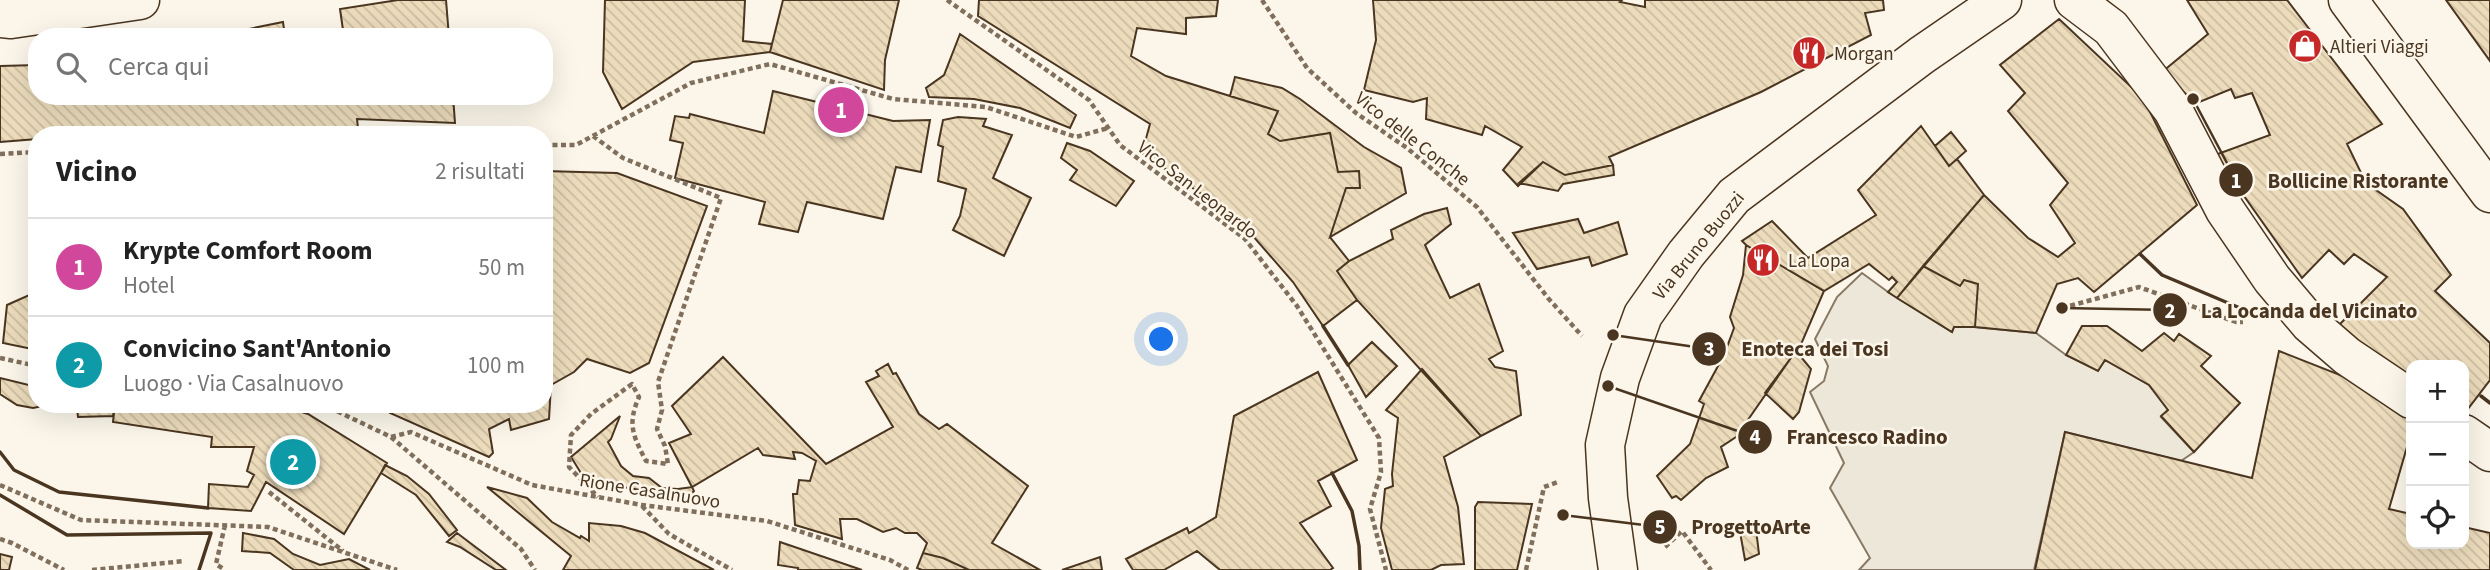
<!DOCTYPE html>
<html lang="it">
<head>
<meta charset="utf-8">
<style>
  body { margin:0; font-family:"Source Sans 3",sans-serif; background:#f2f2f2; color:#222 }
  .controls { position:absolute; right:21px; bottom:21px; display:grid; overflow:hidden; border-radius:14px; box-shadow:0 7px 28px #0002 }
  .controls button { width:63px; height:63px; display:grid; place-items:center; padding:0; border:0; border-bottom:2px solid #e0e0e0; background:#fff; color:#222; font:35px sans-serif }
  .you { position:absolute; left:1162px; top:340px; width:24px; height:24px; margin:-18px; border:5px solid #fff; border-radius:50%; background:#1a73e8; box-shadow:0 0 0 10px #1a73e833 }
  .badge { display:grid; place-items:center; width:46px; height:46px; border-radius:50%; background:#111827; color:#fff; font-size:23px; font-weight:700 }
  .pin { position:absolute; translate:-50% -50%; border:4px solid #fff; box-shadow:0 2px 7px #0006 }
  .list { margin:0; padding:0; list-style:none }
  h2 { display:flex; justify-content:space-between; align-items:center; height:91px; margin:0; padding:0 28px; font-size:30px }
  h2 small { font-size:23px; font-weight:400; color:#767676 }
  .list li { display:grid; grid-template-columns:46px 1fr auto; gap:21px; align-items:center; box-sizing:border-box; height:98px; padding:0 28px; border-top:2px solid #e0e0e0 }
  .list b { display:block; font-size:26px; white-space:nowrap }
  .list p { margin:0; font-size:23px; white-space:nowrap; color:#767676 }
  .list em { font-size:23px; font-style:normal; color:#767676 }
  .icon { flex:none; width:38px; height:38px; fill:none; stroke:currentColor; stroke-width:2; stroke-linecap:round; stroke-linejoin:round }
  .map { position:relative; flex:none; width:2490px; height:570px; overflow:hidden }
  .search { position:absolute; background:#fff; box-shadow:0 7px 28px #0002; left:28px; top:28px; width:525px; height:77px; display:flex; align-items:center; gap:18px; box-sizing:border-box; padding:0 24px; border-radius:28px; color:#767676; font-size:26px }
  .panel { position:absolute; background:#fff; box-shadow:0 7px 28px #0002; left:28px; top:126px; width:525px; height:287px; border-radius:28px }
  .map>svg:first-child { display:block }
</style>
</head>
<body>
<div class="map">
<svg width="2490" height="570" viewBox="0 0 2490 570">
  <defs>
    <pattern id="building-back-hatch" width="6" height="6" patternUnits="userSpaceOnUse" patternTransform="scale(1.75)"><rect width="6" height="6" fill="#ecdcbc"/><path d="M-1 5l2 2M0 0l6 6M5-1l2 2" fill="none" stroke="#ccbda1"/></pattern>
  </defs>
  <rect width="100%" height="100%" fill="#fbf6e9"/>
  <path fill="#ede7d9" stroke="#887966" stroke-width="2" d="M1862 273 1888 292 1952 332 1954 327H1975L2036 333 2066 355 2098 370 2105 360 2149 385 2168 410 2161 417 2194 452 2181 461 2065 432 2034 570H1859L1870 558 1830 488 1844 463 1810 392 1824 381 1828 366 1815 339 1837 297Z"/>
  <path fill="url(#building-back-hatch)" stroke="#4a3520" stroke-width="2" d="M398 0H446L449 37H344L340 9Z
    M605 0H745L743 41 772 44 770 52 693 62 622 109 603 72Z
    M783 0H899L885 60 884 90 770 52Z
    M979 0H1218L1216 16 1186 18V34L1137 28 1131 56 1166 76 1278 111 1268 134 1280 141 1330 133 1338 172 1359 171 1360 188H1346L1330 237 1349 261 1337 271 1357 300 1323 326 1293 282 1239 220 1142 153 1150 124 978 16Z
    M1373 0H1622L1620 2 1645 7V0H1883L1884 10 1865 13 1871 35 1761 92 1609 157 1613 165 1565 175 1543 162 1518 186 1503 170 1522 147 1485 126 1482 135 1426 119 1427 98 1413 102 1364 90 1376 40Z
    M2187 0H2287L2382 124 2347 144 2366 183 2403 209 2451 275 2435 291 2490 343V380L2464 414V365H2411V385L2338 326 2387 277 2354 254 2344 264 2329 250 2302 278 2215 155 2270 135 2252 93 2235 98 2231 89 2192 105 2187 95 2162 72 2208 34Z
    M2446 0H2490V61Z
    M2059 19 2143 98 2197 205 2094 292 2078 278 2057 284 2036 333 1975 327 1978 284 1964 280 1960 286 1923 266 1984 195 2028 238 2058 257 2075 243 2050 205 2068 183 2008 111 2025 93 2000 65Z
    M283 22 285 37H212L258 27Z
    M960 34 1076 115 1070 128 1020 108 974 99 929 97 926 88 944 75Z
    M37 65V96H453L455 123 357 119 358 128 179 135H37V139L0 142V66Z
    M1235 77 1282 88 1300 99 1364 147 1401 168 1406 193 1330 237 1346 188H1360L1359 171 1338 172 1330 133 1280 141 1268 134 1278 111 1230 96Z
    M773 91 893 121 930 120 921 172 896 167 883 219 807 202 798 232 759 224 765 202 675 178 683 143 670 140 675 116 689 118 690 114 764 133Z
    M958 117 986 119 983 126 1012 135 993 178 1031 198 1004 256 953 230 960 216 966 189 938 181 943 147 938 145 943 120Z
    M1921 126 1949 166 1957 159 1984 195 1897 298 1888 292 1897 282 1892 277 1889 280 1869 264 1824 291 1746 245 1742 241 1772 221 1808 258 1876 215 1858 190Z
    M1951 132 1966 151 1949 166 1935 146Z
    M1067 143 1090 151 1134 181 1116 206 1070 180 1077 170 1061 158Z
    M1543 162 1565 175 1613 165 1614 175 1563 184 1558 191 1519 183Z
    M544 171 617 173 707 206 649 363 630 373 587 359 574 372 551 385 549 419 511 430 509 419 489 429 493 453 489 457 390 413 392 404H544Z
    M1447 208 1451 224 1425 245 1450 298 1479 284 1503 351 1489 359 1495 367 1516 371 1521 415 1481 436 1357 300 1337 271 1349 261 1393 239 1391 230 1424 214Z
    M1578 219 1584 233 1618 222 1627 254 1592 266 1589 257 1537 269 1513 233Z
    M1746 245 1824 291 1802 342 1736 437 1721 447 1728 467 1706 478 1681 500 1676 496 1672 498 1657 476 1690 444 1704 404 1699 401 1724 355 1734 328 1730 317 1743 275Z
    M1923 266 1960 286 1964 280 1978 284 1975 327H1954L1952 332 1897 298Z
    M36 292 37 350 3 343 7 305Z
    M2082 326H2107L2142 351 2164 333 2174 341 2179 334 2211 356 2201 366 2240 403 2194 452 2161 416 2168 410 2149 385 2105 360 2098 371 2066 355Z
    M1372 342 1397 366 1366 397 1348 365Z
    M1796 351 1811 369 1799 412 1793 419 1765 393Z
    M2279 351 2411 403V433L2389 509 2411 514V544H2464V527L2490 533V570H2035L2065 432 2252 478Z
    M723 357 826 464 893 427 866 382 879 376 876 371 888 364 893 374 896 373 919 414 939 429 947 424 1028 486 992 543 1040 570H969L943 558 923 553 927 543 917 533H905L896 528 883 532 857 519H840L842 539 795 525 793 494H797L799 480 810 481 816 461 802 453 793 452 795 459 763 455 758 448 692 487 669 443 691 434 672 406Z
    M1422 369 1481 436 1444 457 1458 507 1464 564 1441 565 1431 570H1392L1381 528 1385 489 1393 486 1392 474 1398 418 1386 410Z
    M1318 372 1357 460 1318 481 1331 506 1300 523 1333 568 1330 570H1220L1197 551 1164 570H1133L1126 559 1187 528 1189 533 1216 517 1234 416Z
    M0 378 37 387V404H52L33 408 17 405 0 394Z
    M54 404H115L113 416 78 417 77 408Z
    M115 404 268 405 289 408 308 414 387 463 344 534 266 482 251 511 208 508 209 484 248 487 254 475 247 471 254 447H211L212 437 113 422Z
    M620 416 611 439 608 442 621 466 633 476 649 478 662 488 678 489 692 487 694 491 687 498 605 484 584 478 571 457Z
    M385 465 407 476 429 494 457 530 449 536 416 495 381 473Z
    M487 487 527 498 552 522 580 538 581 536 589 541V523L621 526 645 533 714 570H563L571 556Z
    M1478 502 1532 504 1517 570H1475V507Z
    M1755 521 1759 554 1745 560 1740 532Z
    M243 533 274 539 293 554 320 565 349 559 370 570H294L270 553 242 551Z
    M457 533 506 570H496L460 547 447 542Z
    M780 542 862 570H798V568L778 565Z
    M923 553 943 558 969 570H922L917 568Z
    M0 554 12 557 9 570H0Z
    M1100 557 1102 570H1062Z"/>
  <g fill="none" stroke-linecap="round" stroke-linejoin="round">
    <g stroke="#4a3520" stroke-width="41">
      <path id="street" d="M2074 0 2111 28 2173 110 2225 210 2272 279 2310 324 2347 356 2411 399
        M2348 0 2490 193
        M0 18 11 19 140 0
        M2464 434 2490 452
        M1618 570 1608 498 1605 445 1620 378 1643 315 1686 254 1734 196 1922 55 2002 0"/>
    </g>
    <path stroke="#7f6f5c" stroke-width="4.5" stroke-dasharray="5 3.5" stroke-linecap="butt" d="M947 0 1089 100 1120 145 1245 239 1297 306 1379 438 1381 472 1370 509 1386 570
      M1262 0 1307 68 1356 113 1407 148 1477 207 1548 298 1582 336
      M593 136 623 158 721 198 658 382 662 410 657 429 665 446 668 464 646 461C633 436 627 424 639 397L632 384 591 414 571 435 569 467 598 497
      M544 145H576L691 83 770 64 893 99 986 107 1076 137 1108 128
      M0 154 37 152
      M2062 308 2139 287 2236 322H2243
      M0 358 37 366
      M322 404 391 437 521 549 535 570
      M391 437 411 432 532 485 642 505 767 521 890 560 908 570
      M0 485 81 520 268 527 397 570
      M269 492 343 551
      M642 506 669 534 732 570
      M225 525 216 564 225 570
      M0 539 12 543 64 570
      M1665 547 1682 531 1711 570
      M92 570 185 561
      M1526 570 1544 487 1558 482"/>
    <use href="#street" stroke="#fbf6e9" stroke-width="38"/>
    <path stroke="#4a3520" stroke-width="3.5" d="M2140 254 2162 275 2240 308
      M1323 326 1348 365
      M2481 396 2490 403
      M0 452 14 470 59 492 208 508
      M1332 473 1352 511 1359 546 1360 570
      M0 495 67 535 211 533 199 570"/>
  </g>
  <defs>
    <g id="shop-disc" transform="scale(1.75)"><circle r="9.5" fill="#c62828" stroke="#fbf6e9"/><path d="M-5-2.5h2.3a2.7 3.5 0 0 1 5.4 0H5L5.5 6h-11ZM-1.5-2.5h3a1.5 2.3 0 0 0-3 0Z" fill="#fff"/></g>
    <g id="restaurant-disc" transform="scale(1.75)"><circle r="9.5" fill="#c62828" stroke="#fbf6e9"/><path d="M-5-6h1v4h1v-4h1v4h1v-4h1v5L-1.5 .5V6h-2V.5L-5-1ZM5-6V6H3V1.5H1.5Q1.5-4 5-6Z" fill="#fff"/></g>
  </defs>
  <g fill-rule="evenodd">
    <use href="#shop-disc" x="2305" y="46"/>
    <use href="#restaurant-disc" x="1809" y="53"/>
    <use href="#restaurant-disc" x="1763" y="260"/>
  </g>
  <g text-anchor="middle" stroke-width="5" stroke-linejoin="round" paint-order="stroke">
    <g font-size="19" fill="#4a3520" stroke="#fbf6e9" text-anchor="start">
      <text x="2330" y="53">Altieri Viaggi</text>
      <text x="1834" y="60">Morgan</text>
      <text x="1788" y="267">La Lopa</text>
    </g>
    <g font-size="19" fill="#4a3520" stroke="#fbf6e9">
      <text transform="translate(1413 138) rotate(38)" y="7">Vico delle Conche</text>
      <text transform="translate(1198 189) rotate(38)" y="7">Vico San Leonardo</text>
      <text transform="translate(1698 245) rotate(-51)" y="7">Via Bruno Buozzi</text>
      <text transform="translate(650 490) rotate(9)" y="7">Rione Casalnuovo</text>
    </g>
  </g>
  <path fill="none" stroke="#4a3520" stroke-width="2.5" d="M2193 99L2236 180M2062 308L2170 310M1613 335L1709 349M1608 386L1755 437M1563 515L1660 527"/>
  <g fill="#4a3520" stroke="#fbf6e9" stroke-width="2.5">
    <circle cx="2193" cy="99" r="7"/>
    <circle cx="2062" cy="308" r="7"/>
    <circle cx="1613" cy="335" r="7"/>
    <circle cx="1608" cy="386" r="7"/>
    <circle cx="1563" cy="515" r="7"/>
    <circle cx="2236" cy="180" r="18"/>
    <circle cx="2170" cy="310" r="18"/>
    <circle cx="1709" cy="349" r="18"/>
    <circle cx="1755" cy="437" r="18"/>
    <circle cx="1660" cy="527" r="18"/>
  </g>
  <g font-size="21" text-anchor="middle" font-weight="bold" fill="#fff">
    <text x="2236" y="188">1</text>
    <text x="2170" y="318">2</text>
    <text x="1709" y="356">3</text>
    <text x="1755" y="444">4</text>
    <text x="1660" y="534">5</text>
  </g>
  <g font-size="21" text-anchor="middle" font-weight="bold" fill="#4a3520" stroke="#fbf6e9" stroke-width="5" stroke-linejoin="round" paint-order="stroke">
    <text x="2358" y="188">Bollicine Ristorante</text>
    <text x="2309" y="318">La Locanda del Vicinato</text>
    <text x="1815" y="356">Enoteca dei Tosi</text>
    <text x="1867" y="444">Francesco Radino</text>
    <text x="1751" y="534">ProgettoArte</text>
  </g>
</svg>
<div class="controls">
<button>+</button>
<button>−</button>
<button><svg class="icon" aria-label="locate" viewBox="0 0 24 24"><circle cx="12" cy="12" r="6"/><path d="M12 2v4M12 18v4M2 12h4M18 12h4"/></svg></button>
</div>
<div class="you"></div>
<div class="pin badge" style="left:841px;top:110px;background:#d1479c">1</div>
<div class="pin badge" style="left:293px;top:462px;background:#0f9aa8">2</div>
<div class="search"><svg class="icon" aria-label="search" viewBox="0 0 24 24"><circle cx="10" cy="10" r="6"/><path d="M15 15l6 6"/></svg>Cerca qui</div>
<section class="panel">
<h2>Vicino<small>2 risultati</small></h2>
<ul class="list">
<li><span class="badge" style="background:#d1479c">1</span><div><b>Krypte Comfort Room</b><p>Hotel</p></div><em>50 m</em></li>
<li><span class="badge" style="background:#0f9aa8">2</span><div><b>Convicino Sant'Antonio</b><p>Luogo · Via Casalnuovo</p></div><em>100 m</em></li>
</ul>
</section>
</div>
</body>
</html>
